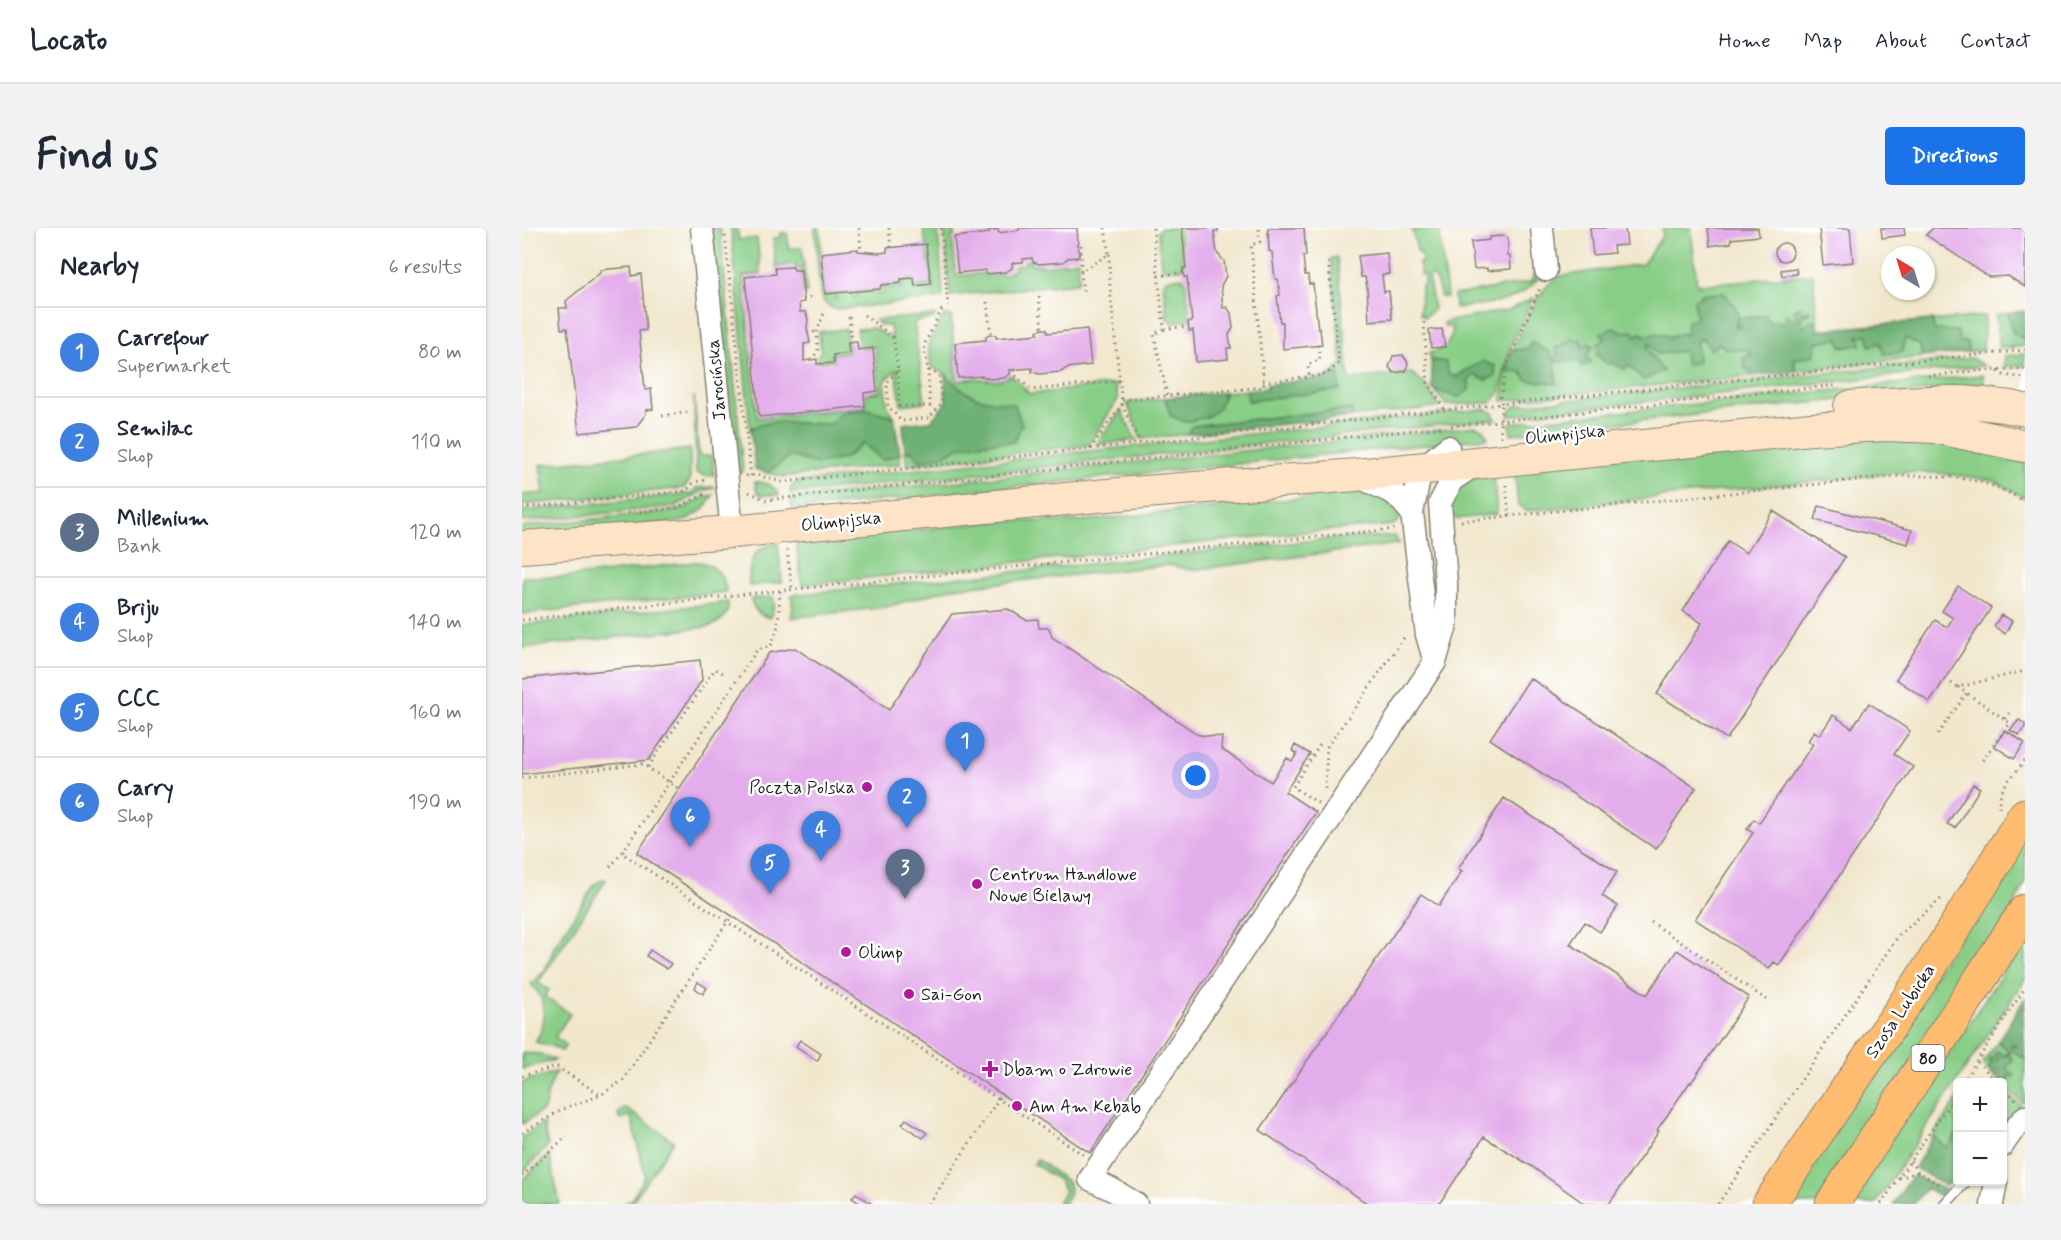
<!DOCTYPE html>
<html lang="en">
<head>
<meta charset="utf-8">
<style>
  body { margin:0; font-family:Mynerve,sans-serif; background:#f2f2f3; color:#1f2937 }
  .controls { position:absolute; right:18px; bottom:18px; display:grid; overflow:hidden; border-radius:6px; box-shadow:0 2px 4px #0004 }
  .controls button { width:54px; height:54px; display:grid; place-items:center; padding:0; border:0; border-bottom:2px solid #e0e1e3; background:#fff; color:#1f2937; font:30px sans-serif }
  .compass { position:absolute; left:1359px; top:18px; width:54px; height:54px; border-radius:50%; background:#fff; box-shadow:0 2px 4px #0004; rotate:322deg }
  .you { position:absolute; left:674px; top:548px; width:21px; height:21px; margin:-15px; border:4px solid #fff; border-radius:50%; background:#1a73e8; box-shadow:0 0 0 9px #1a73e833 }
  .badge { display:grid; place-items:center; width:39px; height:39px; border-radius:50%; background:#1a73e8; color:#fff; font-size:20px; font-weight:700 }
  .pin { position:absolute; translate:-50% -50px; filter:drop-shadow(0 2px 3px #0008) }
  .pin::after { content:''; position:absolute; top:32px; width:21px; height:18px; background:inherit; clip-path:polygon(0 0,100% 0,50% 100%) }
  .list { margin:0; padding:0; list-style:none }
  h2 { display:flex; justify-content:space-between; align-items:center; height:78px; margin:0; padding:0 24px; font-size:26px }
  h2 small { font-size:20px; font-weight:400; color:#747a83 }
  .list li { display:grid; grid-template-columns:39px 1fr auto; gap:18px; align-items:center; box-sizing:border-box; height:90px; padding:0 24px; border-top:2px solid #e0e1e3 }
  .list b { display:block; font-size:22px; white-space:nowrap }
  .list p { margin:0; font-size:20px; white-space:nowrap; color:#747a83 }
  .list em { font-size:20px; font-style:normal; color:#747a83 }
  .map { position:relative; flex:none; width:1503px; height:976px; overflow:hidden; border-radius:6px }
  header { display:flex; align-items:center; gap:36px; box-sizing:border-box; height:84px; padding:0 30px; background:#fff; border-bottom:2px solid #e0e1e3 }
  header strong { font-size:28px }
  nav { display:flex; gap:33px; margin-inline-start:auto; font-size:21px }
  .intro { display:flex; align-items:center; justify-content:space-between; box-sizing:border-box; height:144px; padding:0 36px }
  h1 { margin:0; font-size:42px }
  .button { padding:15px 27px; border-radius:6px; background:#1a73e8; color:#fff; font-size:21px; font-weight:700 }
  main { display:flex; gap:36px; padding:0 36px }
  aside { flex:1; background:#fff; border-radius:6px; box-shadow:0 2px 4px #0004 }
  .map>svg:first-child { display:block }
</style>
</head>
<body>
<header>
<strong>Locato</strong>
<nav><a>Home</a><a>Map</a><a>About</a><a>Contact</a></nav>
</header>
<div class="intro"><h1>Find us</h1><a class="button">Directions</a></div>
<main>
<aside>
<h2>Nearby<small>6 results</small></h2>
<ul class="list">
<li><span class="badge" style="background:#3f7fe0">1</span><div><b>Carrefour</b><p>Supermarket</p></div><em>80 m</em></li>
<li><span class="badge" style="background:#3f7fe0">2</span><div><b>Semilac</b><p>Shop</p></div><em>110 m</em></li>
<li><span class="badge" style="background:#5c6f8a">3</span><div><b>Millenium</b><p>Bank</p></div><em>120 m</em></li>
<li><span class="badge" style="background:#3f7fe0">4</span><div><b>Briju</b><p>Shop</p></div><em>140 m</em></li>
<li><span class="badge" style="background:#3f7fe0">5</span><div><b>CCC</b><p>Shop</p></div><em>160 m</em></li>
<li><span class="badge" style="background:#3f7fe0">6</span><div><b>Carry</b><p>Shop</p></div><em>190 m</em></li>
</ul>
</aside>
<div class="map">
<svg width="1503" height="976" viewBox="0 0 1503 976">
  <rect width="100%" height="100%" fill="#fff"/>
  <filter id="ink" filterUnits="userSpaceOnUse"><feTurbulence type="fractalNoise" baseFrequency=".0167" numOctaves="2"/><feDisplacementMap in="SourceGraphic" scale="12" xChannelSelector="R" yChannelSelector="G"/><feConvolveMatrix kernelMatrix="1 2 1 2 8 2 1 2 1" color-interpolation-filters="sRGB"/></filter>
  <filter id="wash" filterUnits="userSpaceOnUse"><feTurbulence type="fractalNoise" baseFrequency=".008" numOctaves="4" result="noise"/><feDisplacementMap in="SourceGraphic" scale="24" xChannelSelector="R" yChannelSelector="G"/><feGaussianBlur stdDeviation="1.35" result="paint"/><feColorMatrix in="noise" values="0 0 0 0 0 0 0 0 0 0 0 0 0 0 0 0 0 1.4 0 .05"/><feComposite in="paint" operator="in"/></filter>
  <g filter="url(#wash)">
    <rect width="100%" height="100%" fill="#f1e7cd"/>
    <path fill="#89ce87" stroke="#527552" stroke-width="1.5" d="M189 0H198L221 244 216 245Z
      M209 0H215L217 12 235 10 239 46 221 48 235 190 344 179V166L357 164 353 119 338 120 335 101 351 100 370 111 368 98 358 97 353 92 414 87 412 90 392 94 403 174 379 177 374 142 362 154 366 181 372 188 343 181 320 184 308 196 250 194 228 200Z
      M293 0H298L299 24 297 25 302 67 311 66 312 71H315L314 66 330 64 331 69H334V64L355 62 356 67 359 66 360 58H367L368 62 371 61V57H377L378 61 380 60V53L391 51 392 59 411 57 401 0H416L421 68 419 70 318 81C306 80 301 76 298 64Z
      M422 0H432V8H430L434 48 462 45 463 48 485 46 492 42 493 38 503 36V33L508 32V35C524 42 540 34 556 32L557 52 554 55 428 68Z
      M639 0H657L662 37 659 41H643L639 37 636 4Z
      M917 0 925 69H919L914 51 909 47 906 48 912 81 903 89 898 86 899 58 902 57V47H899L897 35 900 34 899 26 896 25 890 2Z
      M1140 0H1169L1175 57 1291 46 1295 92 1288 93 1281 101 1279 94 1280 87 1288 86 1281 84 1277 93C1257 97 1236 95 1216 96H1218V99L1213 98 1217 85 1179 67 1175 90 1164 108 1159 106C1145 111 1129 109 1114 108L1111 104 1079 106 1083 111 1125 121 1127 115 1135 126 1163 123 1164 136 1175 113C1185 108 1196 113 1204 121L1228 122 1229 127 1221 130 1229 142V148L980 173 984 143 1000 144 1034 155 1033 134 1063 131 1059 112 1049 111 1047 116 1040 119 1035 130 1030 132 1009 114 1007 120 990 123 1015 71 1026 57 1038 48 1121 36 1141 7Z
      M259 5H265L267 21 280 19 285 65 282 66 279 40H273L272 36 254 39 251 10H259Z
      M815 29 827 151 890 145 903 156 918 179 831 189 829 181 671 198 666 206 619 211 605 175 643 170 649 188C681 189 689 197 703 164L725 162 727 173 817 161 815 145 806 149 820 136 809 30Z
      M1011 38 1017 40 1016 51C993 77 966 75 933 80L932 67 1008 54 1013 47Z
      M660 49V51H663L668 91 651 95 645 90 641 56 645 51Z
      M1011 70 988 119 978 164 969 175 924 177 910 159 921 165 953 147 947 140 934 149 926 146 924 135 909 132 907 125C922 122 927 118 931 102L929 99 922 98V94L987 82Z
      M1486 85 1491 105 1503 111V118L1477 121 1474 87Z
      M422 87 429 88 435 153C443 152 453 149 460 151 471 153 479 154 489 147L508 166 593 156 596 171 567 217 385 237 383 223 420 228 440 218 472 214H491L492 176 460 173 435 160 423 146 409 139 406 117Z
      M1463 88 1461 122 1446 124 1445 114H1438L1412 102 1410 93Z
      M324 101 326 124 310 126 311 133 296 134 295 129 299 123 297 104Z
      M1346 107 1358 115 1382 109 1398 117 1400 129 1274 143 1272 131 1292 127 1295 114 1316 110 1339 117 1336 108Z
      M1503 126V138L1482 139 1483 128Z
      M1449 130 1462 138 987 188 989 182 996 177Z
      M1461 147 1462 157 989 206 988 195Z
      M172 168 177 228H190L192 247 183 248 174 245Z
      M963 181 970 184 974 191 268 266 269 259 276 254Z
      M599 182 614 212 574 217Z
      M954 198 962 202 966 210 270 282 269 271Z
      M1302 207 1409 208 1503 234V270L1471 252 1416 245 1382 244 1003 283 996 275 992 240Z
      M342 215 360 232 378 226V236L262 249 245 245 268 228 296 236 323 230Z
      M168 221V252L162 260 0 277V267L22 265 18 237Z
      M971 242 975 286 934 291 926 284 932 260Z
      M233 254C244 254 252 257 257 267H239L235 264Z
      M192 259V260L181 263 154 278 0 294V283L171 265 174 260Z
      M846 263 861 269 878 287V291L872 297 773 305 280 357 274 314 479 293H560Z
      M191 267 182 281 163 293 0 309V299L158 282 182 269Z
      M873 308 877 316 669 342 647 337 430 360 364 379 269 390 271 381 269 367 804 311Z
      M256 315 260 354 227 358C226 335 230 319 256 315Z
      M174 334C191 334 203 347 204 364L0 386V349H45Z
      M251 369 252 376 249 390C238 388 231 382 229 371Z
      M206 374C208 388 198 394 186 399L0 420V397Z
      M1503 610V655L1484 693 1295 976H1260Z
      M81 651 84 652 16 755 27 762 23 769 48 786 33 809 44 817 40 823 27 817 13 814C26 796 25 771 9 756L23 742 33 717 73 656Z
      M1503 712V751L1353 976H1325Z
      M1476 813 1487 824 1473 834 1469 830 1471 838 1465 840 1476 841 1480 845 1477 847 1473 845 1470 846 1460 836Z
      M1491 816 1495 820 1493 824 1503 831V873L1501 875 1481 857 1478 852 1486 847H1492L1484 840 1486 827Z
      M0 825 17 826 33 832 0 841Z
      M34 844 26 864 22 882 0 896V854Z
      M1481 862 1499 878 1481 897V882L1482 879 1481 878V869L1483 867 1481 865Z
      M1435 872V883L1432 889C1441 901 1432 911 1425 920L1411 908Z
      M103 880 152 913 109 976H102L110 971 123 948 109 888 97 891 96 886Z
      M21 895 26 918 0 945V910Z
      M27 926 38 976H0V953Z
      M515 931 547 955 548 964 542 976H535L543 963 537 952 512 936Z"/>
    <path fill="#6eb174" stroke="#456648" stroke-width="1.5" d="M1202 65 1215 81 1213 84 1217 85 1213 98 1218 99V96H1215L1217 90 1243 87 1249 95 1256 93 1260 96 1263 86 1276 93 1272 81 1278 78 1281 84 1287 82 1288 85 1280 87 1279 94 1281 100 1288 93 1295 92 1296 102 1410 92 1412 102 1435 103 1438 114H1445L1446 124 1400 129 1398 117 1383 110 1380 124 1362 126 1358 115 1348 118 1346 107 1336 108 1339 117 1319 119 1316 110 1295 114 1292 127 1272 131 1274 143 1229 148V142L1223 141 1221 130 1229 127 1228 122 1204 121 1198 115 1188 122 1181 110 1175 113 1176 134 1164 137 1162 123 1135 126 1127 116 1125 121 1141 143 1122 152 1107 138 1102 141 1091 135 1085 136 1075 127 1077 120 1074 117 1083 111 1079 105 1092 100 1099 104 1111 103 1114 108 1118 105 1125 108 1135 105 1138 107 1143 106 1147 110 1159 105 1164 107 1165 94 1174 90 1172 72 1178 69 1179 66Z
      M1503 83V111L1491 105 1486 85Z
      M1048 111 1059 112 1061 120 1066 115 1071 118 1064 130 1067 131 1069 135 1060 138 1057 132 1033 134 1035 156 1004 152 1000 144 984 143 990 123 1007 120 1009 114 1028 124 1031 132 1035 130 1034 119H1040L1041 114 1047 116Z
      M909 132 924 134 926 146 934 149 961 133 973 138V148L963 152 953 147 947 152V162L937 169 921 165 910 159Z
      M816 145 818 162 726 173 725 162 745 160V157L806 149Z
      M423 146C444 170 461 173 492 176L500 196 492 214H472L440 218 420 228 397 233 390 222 383 223 381 196 409 193 424 175Z
      M703 164 696 181 685 189 663 194 649 188 643 170Z
      M343 181 372 188 378 226 360 232 341 215 323 230 296 236 268 228 245 245 233 241 228 200 250 194 308 196 320 184Z
      M829 181 831 189 666 206 670 198Z
      M1503 770V781L1501 780 1503 831 1493 824 1495 820 1491 816 1489 819 1491 822 1486 827 1491 831 1484 840 1492 847 1491 849 1486 847 1485 849 1488 852 1484 854 1480 850 1478 852 1481 855 1478 854 1470 846 1473 845 1477 847 1480 844 1476 841 1469 844 1464 840 1470 838 1467 833 1469 830 1473 834 1476 831 1472 827 1475 823 1483 828 1487 824 1476 813Z
      M1435 907V945L1424 958 1393 940 1411 908 1425 920Z
      M1391 947 1423 962 1418 968 1404 960 1392 976H1371Z"/>
    <g id="blocks">
      <path fill="#e3aceb" d="M497 0H555L557 29 546 30 541 34 517 36 511 34 510 30 501 31V34L490 35V40L484 44 464 46V42L436 45 432 9 467 5V2H472L476 1 477 5 497 2Z
        M660 0H697L696 3H692L695 25 702 33 704 48 699 58 701 80 705 79 709 85 711 100 707 107 709 120H705L706 131 674 134 671 102 667 103 666 94 670 93 665 49H662L661 40H664Z
        M746 0H782L784 28H781L783 47H786L787 56H791L796 101H798L800 117 761 121V94H758L755 68 758 67 756 51H753L750 24 747 23Z
        M1068 0H1103L1105 17 1091 18 1092 25 1071 27Z
        M1186 0H1236L1237 8 1209 11V15L1188 18Z
        M1297 0H1328L1331 34 1301 37Z
        M1359 0H1382L1383 7 1360 10Z
        M1411 0H1503V59L1486 48 1467 49 1404 7Z
        M982 8 986 11V28H988L989 41 965 43V40L952 41 949 14 967 12V9Z
        M1253 24a9 9 0 1 1 18 0a9 9 0 1 1-18 0Z
        M404 16 409 56 393 58 392 50 379 51V55L359 57 358 61 303 66 299 25 336 21V23L357 25 365 24V20Z
        M865 25 867 46 860 47 862 64 867 63 870 91 847 93 845 59 843 49H839L836 28Z
        M109 39 110 48 119 46 124 102 117 103 123 162 129 161 131 181 124 182V186L114 199 57 205 45 100 39 101 37 80H45L44 73 78 45V42Z
        M271 39 272 42H279L282 74 277 75 278 84H284L286 92 285 100 288 115 282 116V133L295 131V136L312 135 311 127 327 125 326 115 335 114 336 122 351 120 355 163 342 165 343 178 237 189 223 49 254 46 253 40Z
        M1274 40 1275 46 1260 48 1259 42Z
        M520 101H525L526 105 565 101 569 137 545 140 539 144 517 146 510 144V140L488 142V146L482 150 468 151 460 148 436 150 433 115 464 112V108L469 107H474V110L516 106 515 103Z
        M920 101 923 119 909 120 907 102Z
        M881 127 886 135 884 143 872 145 867 139 871 128Z
        M1297 278 1390 302 1386 316 1293 292Z
        M1251 283 1323 329 1205 511 1135 466 1180 395 1161 383 1206 313 1224 325Z
        M1436 358 1469 380 1408 474 1374 451 1413 392 1425 399 1431 390 1420 383Z
        M486 381 504 392 516 391 517 400H527L530 409 677 507 700 509 699 521 749 554 765 530 770 533 775 526 770 522 773 517 788 526 763 564 794 584 568 925 115 625 247 425 273 420 367 482 430 386Z
        M1479 387 1490 393 1483 406 1472 398Z
        M178 432 180 452 127 532 0 546V451Z
        M1008 450 1174 560 1134 621 968 511Z
        M1347 475 1388 503 1372 526 1391 539 1257 737 1252 734 1247 741 1173 691 1231 605 1225 601 1232 591 1237 595 1291 516 1286 513 1292 503 1298 507 1311 487 1330 500Z
        M1497 492 1503 496V499L1497 507 1488 502Z
        M1483 502 1503 515 1492 531 1472 518Z
        M1451 556 1458 560 1433 600 1425 596Z
        M982 570 1095 644 1080 668 1096 678 1078 704 1063 694 1048 716 1125 767 1155 722 1227 769 1169 855 1168 854 1135 902 1137 903 1087 976H1063L1009 938 962 909 917 976H846L738 902 899 666 917 678 940 643 936 641Z
        M128 722 149 736 145 741 124 728Z
        M176 754 185 760 181 766 173 760Z
        M278 812 299 826 295 833 274 818Z
        M384 891 405 905 401 910 380 896Z
        M334 965 350 976H339L330 970Z"/>
    </g>
  </g>
  <g filter="url(#ink)">
    <use href="#blocks" fill-opacity="0" stroke="#868274" stroke-width="1.5"/>
    <g fill="none" stroke-linecap="round" stroke-linejoin="round">
      <g stroke="#868274" stroke-width="13">
        <path id="lane" d="M1423 976 1443 954"/>
      </g>
      <g stroke="#868274" stroke-width="25">
        <path id="street" d="M180 0 210 304
          M1020 0 1024 42
          M835 248 873 266 890 285
          M913 434 905 407 890 285 899 241 926 219
          M1480 918 1489 905 1503 889
          M614 976 589 961 568 951 913 434 924 397V355L918 275 930 252 954 236
          M1470 976 1474 954"/>
      </g>
      <g stroke="#868274" stroke-width="34">
        <path id="secondary" d="M1328 179C1385 174 1446 169 1503 182
          M0 319 210 304 585 267 834 247 1289 201 1363 197 1413 199 1503 218"/>
      </g>
      <g stroke="#868274" stroke-width="35">
        <path id="primary" d="M1247 976 1410 736 1503 587
          M1310 976 1503 683"/>
      </g>
      <path stroke="#868274" stroke-width="3" stroke-dasharray="1.5 4.5" stroke-linecap="butt" d="M337 0 339 23
        M367 0 369 20
        M419 0 426 78
        M472 0V2
        M631 0 642 101 632 106 645 167
        M203 8 229 248
        M556 14H559V43
        M587 26 588 60 600 177
        M636 48 661 44
        M561 63 559 43 587 26 583 0
        M517 68 520 101
        M281 70 293 69
        M465 74 469 107
        M342 87 371 109 376 142 365 154 366 178 379 193 407 190 420 176 417 147 406 142 402 117 421 79
        M327 89 330 114
        M902 94 906 155 923 182
        M642 101 667 98
        M285 104H295
        M796 117 798 131 786 137 787 149 805 146 817 135 806 30
        M289 132 296 123 295 104 302 85
        M376 142 377 178H408L406 142
        M492 142 493 147 509 162 598 153
        M1476 143 1482 147 1503 150
        M1406 148 1451 143 1503 141
        M741 154 787 149
        M600 172 742 159 729 17 738 14 737 0
        M140 188 167 184
        M929 198 1316 157
        M979 209 978 193 980 176 1503 122
        M568 221 600 177 618 215
        M224 248 235 247 260 254 980 176 978 170 986 134 1018 60
        M984 257 987 288
        M227 264 244 272 919 199
        M0 280 164 263 172 254 185 252
        M106 285 154 280 185 265
        M939 293 1374 248C1423 248 1460 246 1503 274
        M265 322 270 361
        M258 363 256 398 249 418 235 422 100 625 562 927
        M0 392 215 367 872 301
        M1429 455 1436 459 1503 443
        M1436 459 1488 495 1460 533
        M1483 491 1489 483
        M1416 506 1445 465
        M126 539 193 441 203 446
        M0 550 121 536 157 561
        M803 561 805 519 884 407
        M796 575 771 559 799 515
        M1477 580C1476 557 1492 549 1503 532
        M88 639 100 625
        M1129 694 1248 774
        M1455 834 1476 854
        M0 848 35 839 79 867
        M1441 854 1503 760
        M1480 858 1495 873
        M0 905 43 880 79 867 101 852 210 687
        M1388 933 1396 944 1420 958
        M0 948 45 908
        M1377 950 1396 944
        M407 976 480 866
        M1196 976 1377 707 1421 669
        M1359 976 1436 863"/>
      <use href="#lane" stroke="#fff" stroke-width="10"/>
      <use href="#street" stroke="#fff" stroke-width="22"/>
      <use href="#secondary" stroke="#fee4c6" stroke-width="32"/>
      <use href="#primary" stroke="#fdbc70" stroke-width="33"/>
    </g>
  </g>
  <g fill="#b5179e" stroke="#fff" stroke-width="2">
    <circle cx="345" cy="559" r="6"/>
    <circle cx="455" cy="656" r="6"/>
    <circle cx="324" cy="724" r="6"/>
    <circle cx="387" cy="766" r="6"/>
    <path d="M465 832h6v6h6v6h-6v6h-6v-6h-6v-6h6z"/>
    <circle cx="495" cy="878" r="6"/>
  </g>
  <g text-anchor="middle" stroke-width="5" stroke-linejoin="round" paint-order="stroke">
    <rect fill="#fff" stroke="#606060" stroke-width="1.5" x="1389.5" y="817" width="33" height="26" rx="4.5"/>
    <g font-size="16" font-weight="bold" fill="#1c1c1c">
      <text x="1406" y="836">80</text>
    </g>
    <g font-size="18" fill="#1c1c1c" stroke="#fff">
      <text transform="translate(194 152) rotate(-95)" y="6">Jarocińska</text>
      <text transform="translate(1043 206) rotate(-6)" y="6">Olimpijska</text>
      <text transform="translate(319 293) rotate(-6)" y="6">Olimpijska</text>
      <text transform="translate(1378 783) rotate(-56)" y="6">Szosa Lubicka</text>
    </g>
    <g font-size="18" fill="#1c1c1c" stroke="#fff" text-anchor="start">
      <text x="333" y="565" text-anchor="end">Poczta Polska</text>
      <text x="467" y="652">Centrum Handlowe<tspan x="467" dy="21">Nowe Bielawy</tspan></text>
      <text x="336" y="730">Olimp</text>
      <text x="399" y="772">Sai-Gon</text>
      <text x="480" y="847">Dbam o Zdrowie</text>
      <text x="507" y="884">Am Am Kebab</text>
    </g>
  </g>
</svg>
<div class="controls">
<button>+</button>
<button>−</button>
</div>
<svg class="compass" viewBox="-18 -18 36 36"><path d="M0-13l5 13h-10z" fill="#e53935"/><path d="M0 13l5-13h-10z" fill="#747a83"/></svg>
<div class="you"></div>
<div class="pin badge" style="left:443px;top:544px;background:#3f7fe0">1</div>
<div class="pin badge" style="left:385px;top:600px;background:#3f7fe0">2</div>
<div class="pin badge" style="left:383px;top:671px;background:#5c6f8a">3</div>
<div class="pin badge" style="left:299px;top:633px;background:#3f7fe0">4</div>
<div class="pin badge" style="left:248px;top:666px;background:#3f7fe0">5</div>
<div class="pin badge" style="left:168px;top:619px;background:#3f7fe0">6</div>
</div>
</main>
</body>
</html>
